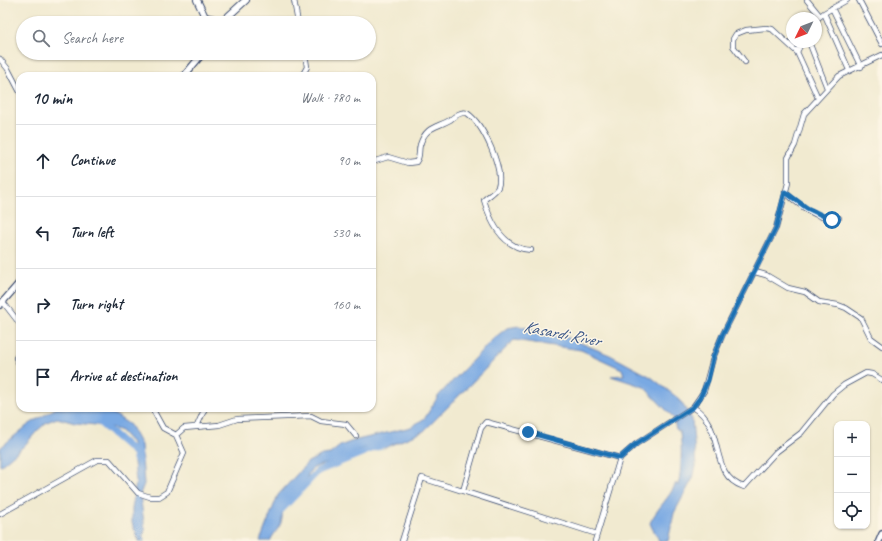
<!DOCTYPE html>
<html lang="en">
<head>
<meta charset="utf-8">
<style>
  body { margin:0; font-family:Caveat,sans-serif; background:#f6f6f7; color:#1f2937 }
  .controls { position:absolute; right:12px; bottom:12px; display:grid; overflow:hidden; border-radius:8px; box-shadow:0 1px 3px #0004 }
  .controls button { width:36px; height:36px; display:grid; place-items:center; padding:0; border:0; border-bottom:1px solid #e0e1e3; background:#fff; color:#1f2937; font:20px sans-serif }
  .compass { position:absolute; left:786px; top:12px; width:36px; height:36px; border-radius:50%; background:#fff; box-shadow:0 1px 3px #0004; rotate:227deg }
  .stop { position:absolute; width:12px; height:12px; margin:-9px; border:3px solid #1f6fb2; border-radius:50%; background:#fff }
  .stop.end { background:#1f6fb2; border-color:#fff; box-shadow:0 1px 4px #0008 }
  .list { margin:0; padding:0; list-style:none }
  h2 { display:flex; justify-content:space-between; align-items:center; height:52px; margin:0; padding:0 16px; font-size:17px }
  h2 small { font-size:13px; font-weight:400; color:#747a83 }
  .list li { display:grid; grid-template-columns:26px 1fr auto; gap:12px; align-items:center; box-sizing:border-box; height:72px; padding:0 16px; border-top:1px solid #e0e1e3 }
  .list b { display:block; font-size:15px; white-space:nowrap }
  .list em { font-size:13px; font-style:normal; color:#747a83 }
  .icon { flex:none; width:22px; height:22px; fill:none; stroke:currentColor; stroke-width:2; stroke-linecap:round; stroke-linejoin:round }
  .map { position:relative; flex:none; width:882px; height:541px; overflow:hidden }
  .search { position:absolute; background:#fff; box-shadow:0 1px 3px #0004; left:16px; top:16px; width:360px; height:44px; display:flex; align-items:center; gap:10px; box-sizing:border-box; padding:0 14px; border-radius:22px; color:#747a83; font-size:15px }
  .panel { position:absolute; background:#fff; box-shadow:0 1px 3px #0004; left:16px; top:72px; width:360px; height:340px; border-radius:12px }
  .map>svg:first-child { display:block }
</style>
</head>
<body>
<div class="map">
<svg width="882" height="541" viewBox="0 0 882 541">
  <rect width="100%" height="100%" fill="#fcf5e5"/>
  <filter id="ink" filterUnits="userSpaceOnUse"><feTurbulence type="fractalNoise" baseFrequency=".025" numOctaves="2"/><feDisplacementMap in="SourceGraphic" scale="8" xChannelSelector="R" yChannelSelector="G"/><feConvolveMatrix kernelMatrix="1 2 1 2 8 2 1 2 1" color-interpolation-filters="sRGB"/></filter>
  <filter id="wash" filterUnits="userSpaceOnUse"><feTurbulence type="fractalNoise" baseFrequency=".012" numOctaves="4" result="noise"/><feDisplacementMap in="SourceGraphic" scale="16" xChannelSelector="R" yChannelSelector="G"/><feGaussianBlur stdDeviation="0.9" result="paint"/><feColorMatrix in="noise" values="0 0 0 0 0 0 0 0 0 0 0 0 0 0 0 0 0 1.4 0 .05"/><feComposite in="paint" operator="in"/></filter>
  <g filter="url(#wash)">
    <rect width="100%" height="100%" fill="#f1ead0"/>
    <path fill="#79a9e3" stroke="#4a6ca0" d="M519 326 543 332 556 333 610 355 651 377 679 399 692 419 696 466 693 478 674 513 668 541H659C657 534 652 530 650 523 657 508 669 499 676 483L678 486C682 468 682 450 680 432L676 429 673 417 644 387 611 376 624 375 622 369 581 350 514 340 424 431 384 448C367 442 353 455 338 461 329 465 317 463 310 471 307 475 306 481 304 486 298 496 288 501 282 511 284 526 275 530 270 541H260L278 495 308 462 322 455 330 454 340 446 353 441 411 427 425 418 439 395 493 339 507 328Z
      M56 408H87L114 414 130 425 141 445 144 484 140 494 145 530 143 536 145 541H139L132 523V509L136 482 132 443 121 431 107 426 75 423 57 418 47 422 37 431 24 446 0 466V448L28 425Z"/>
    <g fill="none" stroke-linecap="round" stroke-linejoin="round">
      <path stroke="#79a9e3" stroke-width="7" d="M98 421 135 453 136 459
        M280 511 318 471 386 443"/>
    </g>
  </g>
  <g filter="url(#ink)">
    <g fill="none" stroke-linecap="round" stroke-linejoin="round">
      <g stroke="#3b4b6f" stroke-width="6">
        <path id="minor" d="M294 0 298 23
          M807 0 820 16
          M859 0 882 44
          M832 8 861 67
          M824 13 849 70
          M816 20 824 13 847 0
          M809 42 827 88
          M797 52 802 42
          M0 59 8 69 20 92
          M745 62 733 46V39L736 34 746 30 766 28 772 29 797 52 818 98
          M302 76 307 67 305 53
          M372 162 388 157 408 163 416 162C421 156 418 152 420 145 426 126 436 128 450 120 455 116 461 111 467 113 483 124 504 168 498 187 496 192 488 196 484 200 491 224 504 249 531 250
          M785 192C797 204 821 223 839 218
          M755 272 766 275 788 288 805 292 819 302 838 305 846 308 861 318 871 338 882 346
          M3 302 20 324
          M20 352 16 358 20 366
          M693 407C727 427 707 475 744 487L776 452 801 433 833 394 844 385 866 373 872 374 882 380
          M152 408 163 428 176 435 184 428 219 425 237 419 311 416 321 421 346 424 356 436
          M197 426 205 408
          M463 491 481 428 486 422 620 458
          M0 514 97 460H109L138 493 150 497H159L167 492 184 453 176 435
          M402 541 422 478 597 534
          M595 541 620 458 636 444 693 407 704 391 713 358 722 336 776 228 788 183V158L795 145 804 114 839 76 882 55"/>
      </g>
      <g stroke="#3b4b6f" stroke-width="8">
        <path id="tertiary" d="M184 76 203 53
          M0 305 20 282
          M879 541 882 534"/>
      </g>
      <g stroke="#3b4b6f" stroke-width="8">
        <path id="secondary" d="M197 0 205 17 223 21 246 0"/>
      </g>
      <use href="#minor" stroke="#fff" stroke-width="4.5"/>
      <use href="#tertiary" stroke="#fff" stroke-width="5.5"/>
      <use href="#secondary" stroke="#fff" stroke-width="6"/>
    </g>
  </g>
  <g fill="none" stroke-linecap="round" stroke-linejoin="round" filter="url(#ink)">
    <path stroke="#1f6fb2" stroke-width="5" d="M528 432 620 458 636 444 693 407 700 398 708 380 713 358 722 336 776 228 785 192 807 208 832 220"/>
  </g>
  <g text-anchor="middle" stroke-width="3" stroke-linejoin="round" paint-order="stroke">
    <g font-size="17" font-style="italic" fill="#375486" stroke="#fcf5e5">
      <text transform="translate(562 333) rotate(11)" y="6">Kasardi River</text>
    </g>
  </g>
</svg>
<div class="controls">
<button>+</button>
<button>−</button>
<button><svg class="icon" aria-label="locate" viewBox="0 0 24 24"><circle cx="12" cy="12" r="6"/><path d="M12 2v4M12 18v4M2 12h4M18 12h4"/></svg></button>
</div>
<svg class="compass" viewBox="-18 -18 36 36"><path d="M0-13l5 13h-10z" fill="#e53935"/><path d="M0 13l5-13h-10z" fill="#747a83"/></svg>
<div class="stop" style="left:832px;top:220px"></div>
<div class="stop end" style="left:528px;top:432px"></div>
<div class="search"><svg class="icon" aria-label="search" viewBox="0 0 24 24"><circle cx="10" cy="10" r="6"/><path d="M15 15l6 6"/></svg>Search here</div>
<section class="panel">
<h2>10 min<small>Walk · 780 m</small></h2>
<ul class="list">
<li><svg class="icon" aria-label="ahead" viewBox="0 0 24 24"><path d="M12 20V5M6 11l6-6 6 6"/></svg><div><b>Continue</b></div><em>90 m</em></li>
<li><svg class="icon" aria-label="left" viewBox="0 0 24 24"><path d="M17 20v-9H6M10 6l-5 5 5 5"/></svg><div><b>Turn left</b></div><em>530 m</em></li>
<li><svg class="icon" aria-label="right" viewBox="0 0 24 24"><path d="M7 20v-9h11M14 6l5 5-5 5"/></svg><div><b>Turn right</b></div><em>160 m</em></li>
<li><svg class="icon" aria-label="arrive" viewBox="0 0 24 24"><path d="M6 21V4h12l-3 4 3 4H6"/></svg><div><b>Arrive at destination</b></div></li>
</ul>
</section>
</div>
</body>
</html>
